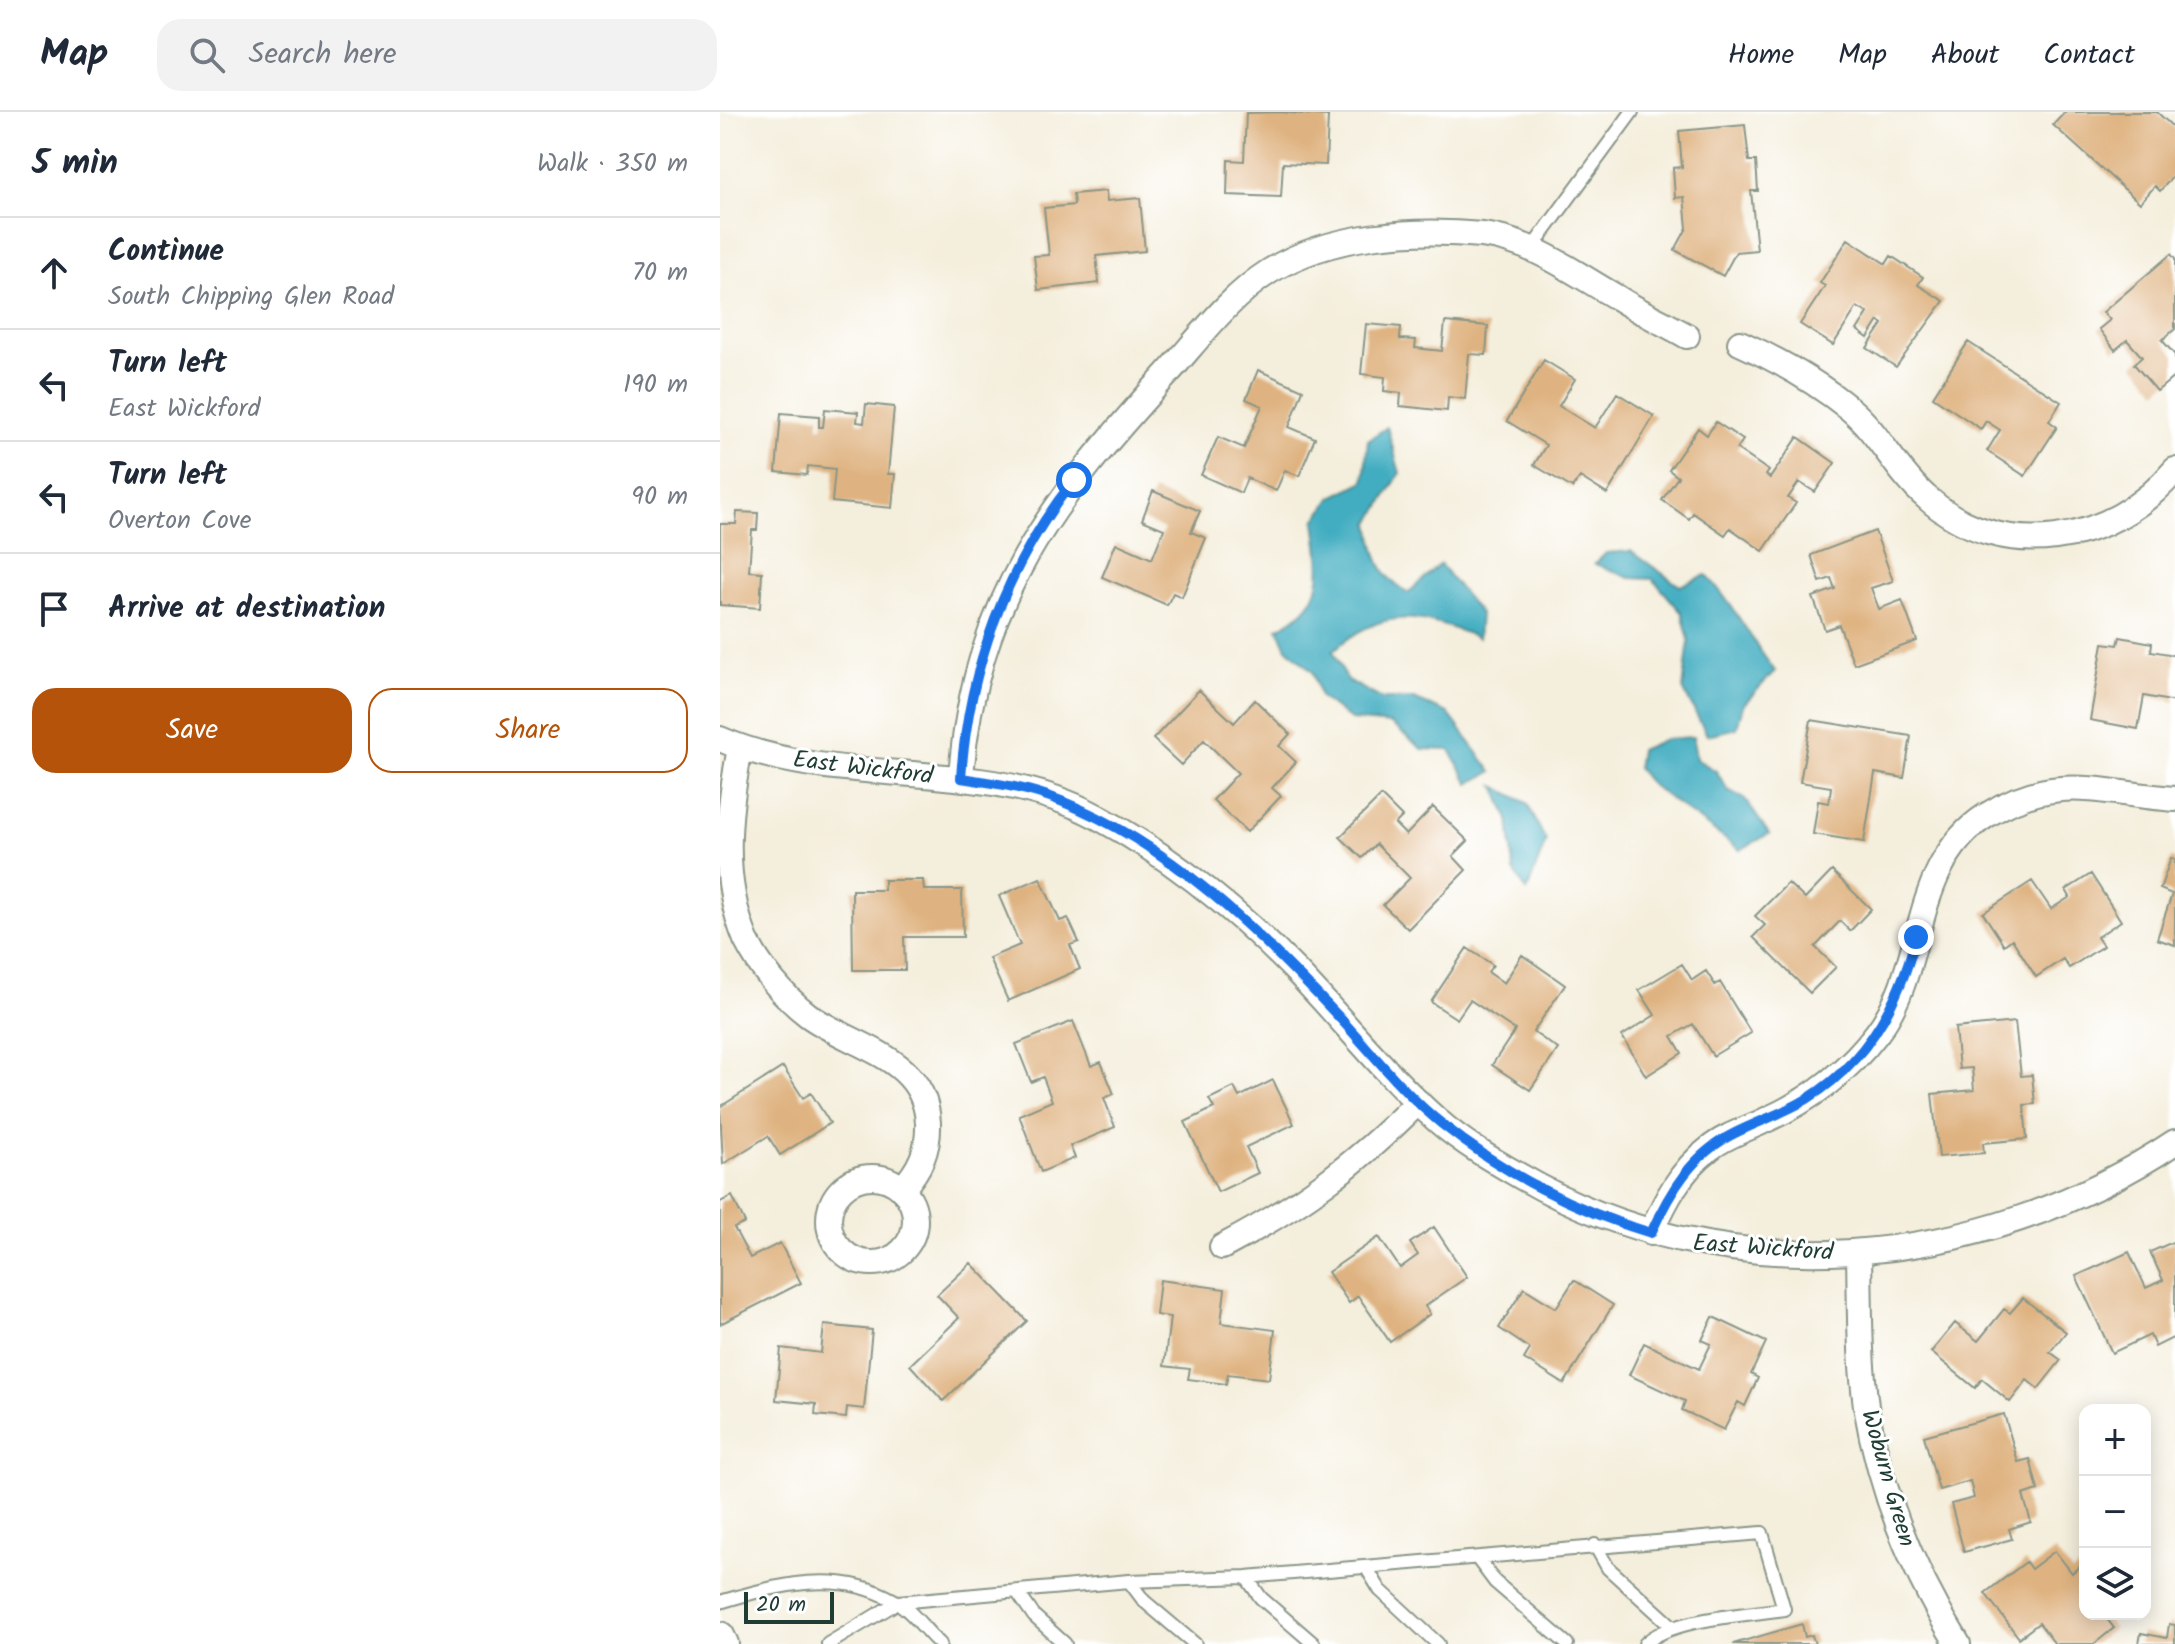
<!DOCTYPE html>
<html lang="en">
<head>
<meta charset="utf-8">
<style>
  body { margin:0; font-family:Kalam,sans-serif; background:#f2f2f3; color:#1f2937 }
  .controls { position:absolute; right:24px; bottom:24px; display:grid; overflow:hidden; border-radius:16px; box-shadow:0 4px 20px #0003 }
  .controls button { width:72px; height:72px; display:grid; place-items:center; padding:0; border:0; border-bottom:2px solid #e0e1e3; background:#fff; color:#1f2937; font:40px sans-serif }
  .scale { position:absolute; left:24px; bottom:20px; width:90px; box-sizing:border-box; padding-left:8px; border:4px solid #1f3d34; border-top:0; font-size:22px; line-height:28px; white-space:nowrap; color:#1f3d34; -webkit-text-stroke:6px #fff; paint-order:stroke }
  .stop { position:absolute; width:24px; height:24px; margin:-18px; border:6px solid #1a73e8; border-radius:50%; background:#fff }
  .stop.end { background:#1a73e8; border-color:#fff; box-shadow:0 2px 8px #0008 }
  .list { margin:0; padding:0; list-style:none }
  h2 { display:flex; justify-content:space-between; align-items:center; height:104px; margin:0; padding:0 32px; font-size:34px }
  h2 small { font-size:26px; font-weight:400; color:#747a83 }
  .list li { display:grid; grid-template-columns:52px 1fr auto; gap:24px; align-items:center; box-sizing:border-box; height:112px; padding:0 32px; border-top:2px solid #e0e1e3 }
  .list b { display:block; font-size:30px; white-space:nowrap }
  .list p { margin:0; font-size:26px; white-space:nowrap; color:#747a83 }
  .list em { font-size:26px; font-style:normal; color:#747a83 }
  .actions { display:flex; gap:16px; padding:24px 32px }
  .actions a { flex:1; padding:18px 0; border:2px solid #b45309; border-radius:24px; text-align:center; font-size:28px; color:#b45309 }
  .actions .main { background:#b45309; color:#fff }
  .icon { flex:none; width:44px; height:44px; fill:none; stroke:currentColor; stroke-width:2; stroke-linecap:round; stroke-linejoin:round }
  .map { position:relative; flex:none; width:1455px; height:1532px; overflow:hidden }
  header { display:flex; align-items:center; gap:48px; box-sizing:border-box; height:112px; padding:0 40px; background:#fff; border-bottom:2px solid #e0e1e3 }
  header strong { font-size:38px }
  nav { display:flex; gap:44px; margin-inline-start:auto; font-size:28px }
  .search { width:560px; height:72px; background:#f2f2f3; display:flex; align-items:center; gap:20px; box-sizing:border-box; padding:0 28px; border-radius:24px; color:#747a83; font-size:30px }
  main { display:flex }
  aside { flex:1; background:#fff }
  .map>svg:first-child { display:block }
</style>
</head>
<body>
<header>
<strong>Map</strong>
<div class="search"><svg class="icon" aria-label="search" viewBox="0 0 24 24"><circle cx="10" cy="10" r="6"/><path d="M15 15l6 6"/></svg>Search here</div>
<nav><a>Home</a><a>Map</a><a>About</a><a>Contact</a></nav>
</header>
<main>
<aside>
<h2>5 min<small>Walk · 350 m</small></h2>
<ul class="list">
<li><svg class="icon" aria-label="ahead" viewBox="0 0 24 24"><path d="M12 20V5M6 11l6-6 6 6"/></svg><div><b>Continue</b><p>South Chipping Glen Road</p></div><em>70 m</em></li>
<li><svg class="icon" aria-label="left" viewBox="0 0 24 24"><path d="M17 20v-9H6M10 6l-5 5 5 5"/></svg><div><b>Turn left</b><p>East Wickford</p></div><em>190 m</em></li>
<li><svg class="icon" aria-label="left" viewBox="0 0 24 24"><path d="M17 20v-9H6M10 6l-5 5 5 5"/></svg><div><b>Turn left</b><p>Overton Cove</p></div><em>90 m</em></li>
<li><svg class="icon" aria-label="arrive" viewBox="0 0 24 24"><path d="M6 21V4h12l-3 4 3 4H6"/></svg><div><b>Arrive at destination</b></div></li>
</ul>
<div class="actions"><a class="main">Save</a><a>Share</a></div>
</aside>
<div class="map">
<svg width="1455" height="1532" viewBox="0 0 1455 1532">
  <rect width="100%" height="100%" fill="#fff"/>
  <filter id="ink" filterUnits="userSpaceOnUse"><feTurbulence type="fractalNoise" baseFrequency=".0125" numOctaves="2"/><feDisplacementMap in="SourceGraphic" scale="16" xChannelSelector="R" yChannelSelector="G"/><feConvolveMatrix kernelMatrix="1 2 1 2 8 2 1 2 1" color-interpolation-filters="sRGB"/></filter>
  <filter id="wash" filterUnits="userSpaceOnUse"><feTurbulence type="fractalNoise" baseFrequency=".006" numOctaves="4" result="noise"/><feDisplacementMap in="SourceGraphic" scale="32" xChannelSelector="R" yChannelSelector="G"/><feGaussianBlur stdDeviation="1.8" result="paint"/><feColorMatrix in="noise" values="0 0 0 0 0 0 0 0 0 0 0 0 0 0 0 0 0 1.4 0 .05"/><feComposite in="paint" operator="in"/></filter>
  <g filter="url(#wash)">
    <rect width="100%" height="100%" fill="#f4eedc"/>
    <path fill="#42adc1" stroke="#30757a" stroke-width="2" d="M667 315 680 361 650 411C655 442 659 465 688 481L720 452 760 502 758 526C700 502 663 494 613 539L627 568 662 587H694L728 601 772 660 749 672 730 638 702 637 671 612 631 608 600 585 593 560 567 536 558 516C610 490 601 458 595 409L612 385 644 369 648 328Z
      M911 439 960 474 986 463C1014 492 1030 527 1055 559L1023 593 1017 616 987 623 963 577 969 528 962 501 933 467 910 466 875 452 886 441Z
      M973 625 976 647 996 659 1008 678 1025 687 1049 722 1020 738 930 672 917 656 920 638 945 627Z
      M775 674 807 691 826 729 807 779 794 759 789 708Z"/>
    <g id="blocks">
      <path fill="#dfb381" d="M560 0 608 4 606 53 563 51 561 85 507 83 508 48 524 49 526 1Z
        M1345 0H1437L1455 17V62L1440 79 1435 74 1420 91 1333 13Z
        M1025 13 1029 49H1036L1038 79H1031L1037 138 1016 140 1003 164 955 138 967 116 964 85 955 86 953 56 962 55 959 19Z
        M386 79 387 89 420 86 425 139 376 144 379 171 318 178 314 144 329 143 324 96 354 93 353 82Z
        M1128 127 1166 152 1171 144 1203 165 1198 173 1224 189 1176 255 1147 236 1163 212 1159 209 1148 226 1137 218 1148 201 1137 195 1113 233 1080 212 1105 174 1100 171Z
        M1451 142 1455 147V217L1442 228 1455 243V264L1437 279 1414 252 1422 245 1407 228 1395 238 1379 217 1390 208 1383 200Z
        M725 210 768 214 766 243 749 242 745 287 728 285 727 299 680 294 681 281 664 279 665 265 641 262 646 212 681 215 680 227 696 228 695 236 722 239Z
        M1248 230 1341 290 1329 309 1337 315 1305 364 1267 339 1280 318 1266 309 1261 317 1213 285Z
        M824 248 855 267 839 294 875 316 897 281 934 304 887 382 860 365 852 376 814 353 826 333 787 309Z
        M538 258 583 278 569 315 595 326 579 364 565 358 556 379 527 366 521 381 481 363 498 325 524 336 542 294 526 287Z
        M146 292 174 295 168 362H175L172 396 112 390 115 357 88 354 87 363 56 360 61 301 99 304V315H103L105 297 138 300 137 310 144 311Z
        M996 310 1023 328 1017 337 1049 359 1046 363 1050 366 1078 325 1115 351 1095 380 1079 370 1068 386 1076 391 1043 439 1010 416 1005 423 973 401 969 407 942 388 958 365 949 358 978 316 987 323Z
        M433 379 480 399 471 420 486 426 462 485 453 481 447 493 382 465 396 431 432 447 444 417 422 408Z
        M17 400 38 401 37 418H32L29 459 42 460 40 496 0 493V412H16Z
        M1155 419 1173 469 1151 476 1159 497 1182 488 1197 529 1134 552 1119 513 1105 518 1093 485 1115 477 1111 466 1100 470 1091 443Z
        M1400 525 1432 531 1431 539 1455 543V590L1424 584 1418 617 1370 608 1383 531 1398 533Z
        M479 578 514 611 535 588 570 622 559 634 576 650 552 676 561 684 527 720 493 688 518 661 484 628 461 653 433 627Z
        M1091 608 1191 624 1184 666 1155 661 1144 730 1093 722 1098 689 1109 691 1111 675 1080 670Z
        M661 684 682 705 675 712 686 723 713 695 748 729 733 744 746 758 688 817 663 793 690 766 656 732 642 746 620 725Z
        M1451 746 1455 747V833L1437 827 1452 782 1440 777Z
        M1112 759 1151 797 1130 819 1120 809 1095 835 1116 855 1090 881 1033 825 1045 813 1035 804 1068 771 1085 787Z
        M1371 762 1401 809 1377 825 1383 834 1349 856 1343 847 1316 865 1292 827 1284 833 1263 801 1312 769 1331 797 1350 785 1346 778Z
        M320 766 340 809 348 806 359 830 350 833 360 857 288 889 269 846 300 833 279 784Z
        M164 768H203L204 778H242L243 825H184L185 858H133L132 778H164Z
        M747 836 773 853 768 860 784 871 802 843 845 873 813 920 838 937 810 978 772 953 795 918 750 888 737 907 711 890Z
        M962 852 972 868 986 859 995 873 1000 870 1031 921 993 944 973 912 952 924 962 941 926 964 902 924 935 903 919 878Z
        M353 909 371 954 381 950 394 982 384 986 395 1015 350 1034 355 1046 321 1060 299 1003 332 989 323 965 311 970 296 932Z
        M1295 910 1301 964 1312 963 1315 992 1304 993 1307 1027 1263 1031 1264 1041 1219 1045 1212 982 1254 978 1252 956 1239 957 1235 916Z
        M63 955 83 986 91 981 110 1011 60 1043 48 1024 3 1052 0 995Z
        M553 968 574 1012 526 1035 538 1061 498 1080 465 1010 494 996 489 987 514 975 519 985Z
        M12 1084 25 1111 14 1116 30 1146 60 1131 81 1171 0 1212V1090Z
        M714 1115 747 1165 705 1194 710 1202 670 1230 638 1184 629 1191 608 1160 659 1125 680 1156 698 1143 690 1131Z
        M1455 1129V1225L1435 1235 1430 1223 1392 1241 1356 1164 1409 1140 1426 1176 1443 1168 1430 1140Z
        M251 1151 307 1209 223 1289 190 1253 239 1206 217 1183Z
        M440 1168 505 1177 501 1211 555 1218 549 1267 508 1262 506 1272 468 1267 470 1257 444 1254 450 1205 436 1203Z
        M854 1168 893 1193 844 1272 804 1247 810 1237 779 1216 804 1176 836 1196Z
        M1303 1186 1346 1220 1330 1240 1341 1248 1318 1277 1307 1268 1290 1290 1262 1267 1255 1276 1211 1240 1235 1211 1258 1229 1284 1197 1290 1201Z
        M993 1205 1046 1230 1031 1262 1038 1266 1025 1294 1018 1290 1004 1318 962 1298 965 1289 909 1263 924 1231 979 1257 991 1232 982 1228Z
        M104 1213 152 1218 144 1297 127 1295 126 1306 95 1303 96 1292 56 1288 61 1236 101 1241Z
        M1284 1302 1298 1350 1310 1347 1318 1378 1303 1383 1311 1410 1289 1417 1292 1427 1244 1440 1231 1392 1254 1386 1250 1369 1219 1378 1204 1324Z
        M1335 1439 1352 1461 1359 1455 1365 1462V1502H1383L1394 1516 1374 1532H1335L1319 1511 1299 1526 1265 1481 1306 1450 1311 1457Z
        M1082 1512 1085 1525 1092 1523 1095 1532H1013Z
        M1449 1512 1455 1513V1532H1419L1421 1521 1447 1526Z"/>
    </g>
  </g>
  <g filter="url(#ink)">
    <use href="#blocks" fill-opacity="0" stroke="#8a9688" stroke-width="2"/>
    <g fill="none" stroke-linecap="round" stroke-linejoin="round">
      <g stroke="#8a9688" stroke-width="16">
        <path id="service" d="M812 136 912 0
          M875 1433 888 1456 953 1515
          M757 1446 775 1470 847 1532
          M646 1455 660 1478 718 1532
          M526 1465 541 1486 594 1532
          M409 1469 424 1489 475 1532
          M298 1481 314 1504 345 1532
          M0 1490C58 1473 119 1456 175 1489 192 1498 205 1519 220 1532
          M108 1532 178 1490 409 1469 526 1465 1042 1421 1064 1497C1028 1503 950 1506 925 1532"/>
      </g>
      <g stroke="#8a9688" stroke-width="28">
        <path id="minor" d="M1020 231C1058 248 1097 270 1130 297 1160 322 1176 359 1206 385 1281 453 1393 433 1455 358
          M0 627C120 679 260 642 376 704 450 744 519 800 577 860 624 909 667 964 718 1009 743 1031 772 1048 800 1064 1004 1183 1261 1159 1455 1030
          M20 636C8 700 0 765 26 828 40 856 63 884 88 903 133 936 205 944 208 1011 209 1038 200 1057 182 1077
          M241 666C253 489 333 387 448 261 480 225 509 185 550 159 610 122 694 116 762 123 813 129 854 161 898 186 920 200 944 211 967 224
          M109 1108a43 43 0 1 1 86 0a43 43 0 1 1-86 0Z
          M931 1121C945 1089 960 1059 989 1037 1006 1023 1028 1017 1048 1007 1092 987 1128 959 1157 921 1208 854 1189 753 1267 703 1337 659 1380 682 1455 687
          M502 1135C582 1093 635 1053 698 990
          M1139 1141C1140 1192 1139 1243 1146 1294 1160 1378 1193 1460 1238 1532"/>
      </g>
      <g stroke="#8a9688" stroke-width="32">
        <path id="tertiary" d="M0 1524 4 1532"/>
      </g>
      <use href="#service" stroke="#fff" stroke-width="12"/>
      <use href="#minor" stroke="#fff" stroke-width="24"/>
      <use href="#tertiary" stroke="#fff" stroke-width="28"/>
    </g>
  </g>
  <g fill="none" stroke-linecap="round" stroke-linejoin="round" filter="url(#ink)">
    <path stroke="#1a73e8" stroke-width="10" d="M354 368C286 453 248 558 241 666 275 671 309 676 341 689 450 732 538 819 617 903 651 939 683 981 722 1012 783 1061 856 1099 931 1121 950 1079 972 1042 1015 1021 1039 1009 1064 1001 1087 987 1147 950 1179 891 1196 825"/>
  </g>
  <g text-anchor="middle" stroke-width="6" stroke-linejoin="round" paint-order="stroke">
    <g font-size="24" fill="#1f3d34" stroke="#fff">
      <text transform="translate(143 655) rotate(7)" y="8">East Wickford</text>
      <text transform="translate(1043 1135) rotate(4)" y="8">East Wickford</text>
      <text transform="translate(1169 1366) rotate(74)" y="8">Woburn Green</text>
    </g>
  </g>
</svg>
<div class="controls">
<button>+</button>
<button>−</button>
<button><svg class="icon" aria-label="layers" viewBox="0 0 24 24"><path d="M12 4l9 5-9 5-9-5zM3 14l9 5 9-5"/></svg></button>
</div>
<div class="scale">20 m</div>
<div class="stop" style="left:354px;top:368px"></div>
<div class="stop end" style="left:1196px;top:825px"></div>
</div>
</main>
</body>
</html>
